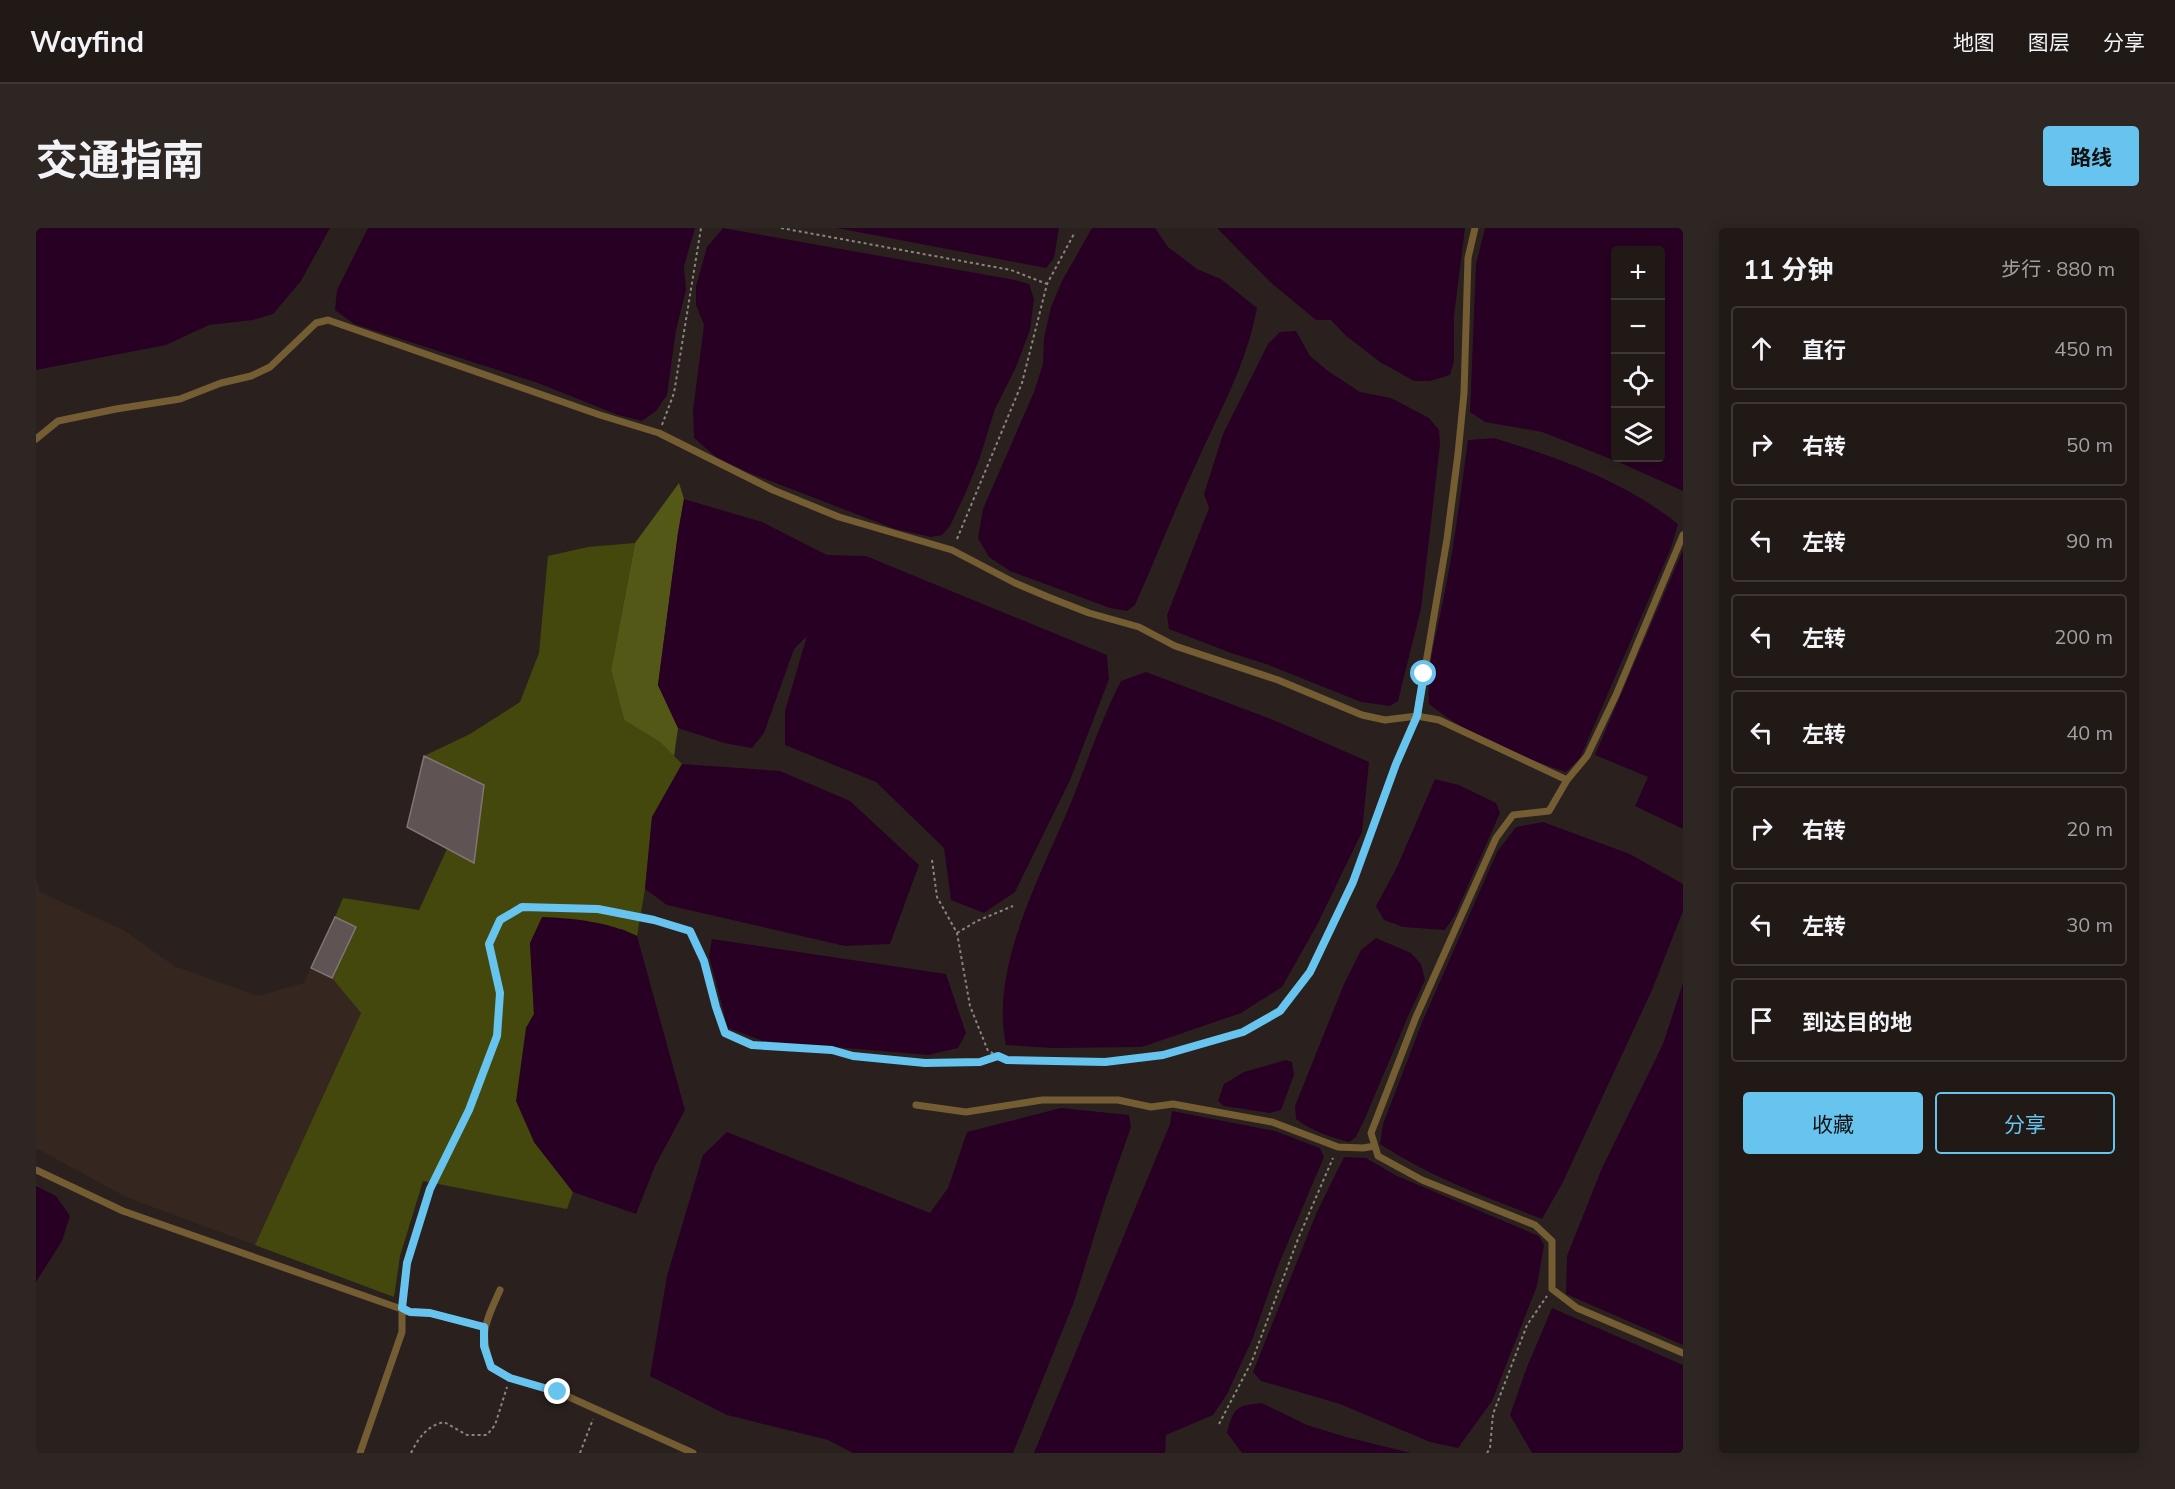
<!DOCTYPE html>
<html lang="zh">
<head>
<meta charset="utf-8">
<style>
  body { margin:0; font-family:Mulish,"Noto Sans SC",sans-serif; background:#2d2623; color:#f1f3f6 }
  .controls { position:absolute; right:18px; top:18px; display:grid; overflow:hidden; border-radius:6px; box-shadow:0 3px 15px #0003 }
  .controls button { width:54px; height:54px; display:grid; place-items:center; padding:0; border:0; border-bottom:2px solid #3d3835; background:#201916; color:#f1f3f6; font:30px sans-serif }
  .stop { position:absolute; width:18px; height:18px; margin:-14px; border:4px solid #66c4ef; border-radius:50%; background:#fff }
  .stop.end { background:#66c4ef; border-color:#fff; box-shadow:0 2px 6px #0008 }
  .list { margin:0; padding:0; list-style:none }
  h2 { display:flex; justify-content:space-between; align-items:center; height:78px; margin:0; padding:0 24px; font-size:26px }
  h2 small { font-size:20px; font-weight:400; color:#a2a0a1 }
  .list li { display:grid; grid-template-columns:39px 1fr auto; gap:18px; align-items:center; box-sizing:border-box; height:84px; margin:0 12px 12px; padding:0 12px; border:2px solid #3d3835; border-radius:6px }
  .list b { display:block; font-size:22px; white-space:nowrap }
  .list em { font-size:20px; font-style:normal; color:#a2a0a1 }
  .actions { display:flex; gap:12px; padding:18px 24px }
  .actions a { flex:1; padding:14px 0; border:2px solid #66c4ef; border-radius:6px; text-align:center; font-size:21px; color:#66c4ef }
  .actions .main { background:#66c4ef; color:#111 }
  .icon { flex:none; width:33px; height:33px; fill:none; stroke:currentColor; stroke-width:2; stroke-linecap:round; stroke-linejoin:round }
  .map { position:relative; flex:none; width:1647px; height:1225px; overflow:hidden; border-radius:6px }
  header { display:flex; align-items:center; gap:36px; box-sizing:border-box; height:84px; padding:0 30px; background:#201916; border-bottom:2px solid #3d3835 }
  header strong { font-size:28px }
  nav { display:flex; gap:33px; margin-inline-start:auto; font-size:21px }
  .intro { display:flex; align-items:center; justify-content:space-between; box-sizing:border-box; height:144px; padding:0 36px }
  h1 { margin:0; font-size:42px }
  .button { padding:15px 27px; border-radius:6px; background:#66c4ef; color:#111; font-size:21px; font-weight:700 }
  main { display:flex; gap:36px; padding:0 36px }
  aside { flex:1; background:#201916; border-radius:6px; box-shadow:0 3px 15px #0003 }
  .map>svg:first-child { display:block }
</style>
</head>
<body>
<header>
<strong>Wayfind</strong>
<nav><a>地图</a><a>图层</a><a>分享</a></nav>
</header>
<div class="intro"><h1>交通指南</h1><a class="button">路线</a></div>
<main>
<div class="map">
<svg width="1647" height="1225" viewBox="0 0 1647 1225">
  <rect width="100%" height="100%" fill="#2a211e"/>
  <path fill="#35261f" d="M0 651 4 664 89 703 138 738 222 768 268 755 275 740 296 750 325 785 219 1017 90 969 0 920Z"/>
  <path fill="#44480c" d="M599 315 575 442 588 492 625 515 646 536 616 589 609 661 601 708 586 701 494 715 498 786 490 800 498 914 537 964 531 981 387 953 364 1028 358 1069 219 1017 325 785 296 750 320 699 299 689 307 670 383 682 411 621 438 634 448 557 388 528 434 506 484 474 503 425 512 328 552 319Z"/>
  <path fill="#535817" d="M643 255 648 271 642 305 622 457 642 500 638 528 625 515 588 492 575 442 599 315Z"/>
  <path fill="#280023" fill-rule="evenodd" d="M0 0H294L265 53 237 86 217 92 173 97 130 117 0 142Z
    M332 0H659L648 38 650 62 640 102 631 167 620 183 606 193 582 187 502 155 318 96 299 82 301 62Z
    M687 0 979 52 993 56 998 71 994 102 980 139 959 181 943 232 929 266 914 298 906 307 895 309 859 301 711 244 680 229 658 210 657 182 668 97 660 77V58L671 19Z
    M801 0H1023L1018 30 1010 40Z
    M1056 0H1119L1132 19 1161 41 1185 51 1221 80C1211 135 1184 183 1161 234 1139 281 1120 330 1099 377L1091 383 1074 380 974 343 953 329 942 310 947 281 998 164 1007 136 1008 110 1015 79 1026 53Z
    M1181 0H1429L1418 88V133L1414 147 1394 153H1378L1344 134 1309 107 1295 92H1280L1234 54Z
    M1449 0H1647V263L1585 235 1506 204 1449 194 1434 184 1440 36ZM1624 22V230H1580V22Z
    M1260 103 1274 128 1292 143 1324 164 1355 170 1393 190 1403 202 1404 216 1385 381 1362 473 1354 478 1325 474 1230 436 1195 425 1133 401 1131 387 1173 280 1168 266 1187 206 1232 116 1244 104Z
    M1458 210C1523 230 1588 253 1642 296L1635 320 1544 530 1530 544C1485 529 1430 507 1393 476 1390 436 1402 401 1409 363 1419 313 1425 262 1432 212Z
    M648 271 726 294 791 327 830 328 1071 427 1073 451 1035 550 979 664 948 685 915 672 908 620 840 554 749 517V483L771 408 758 421 728 505 716 520 688 515 642 500 622 457 642 305Z
    M1647 322V601L1599 578 1612 549 1559 527Z
    M1110 444 1235 491 1333 534 1326 604 1281 697 1246 759 1205 785 1106 819 1017 820 970 817C953 738 1007 644 1036 572 1052 532 1065 492 1085 453Z
    M646 536 744 543 814 573 883 637 854 716 809 718 631 677 609 661 616 589Z
    M1399 551 1423 557 1460 575 1464 585 1419 687 1409 702 1367 699 1348 692 1340 678 1361 639Z
    M1507 594 1594 626 1647 656V683L1616 762 1527 954 1506 991C1450 969 1394 949 1344 916L1347 896 1387 792 1461 624 1480 599Z
    M506 689C537 690 573 694 601 708L649 882 619 938 600 986 537 964 498 914 480 873 490 800 498 786 494 715Z
    M1340 710 1375 725 1385 736 1389 752 1373 786 1330 888 1320 909 1313 914C1294 909 1276 903 1260 891L1259 878 1308 756 1325 722Z
    M676 711 910 746 930 805 922 820 892 827 727 813 692 800 673 728Z
    M1647 755V1117L1530 1066 1531 1028 1566 940 1627 816Z
    M1250 832 1256 834 1258 847 1245 882 1234 885 1188 878 1182 873 1188 856 1208 844Z
    M1025 880 1093 887 1095 899 1069 973 1038 1074 977 1225H817L792 1212 691 1187 614 1148 631 1048 667 927 691 904 894 985 912 960 931 904Z
    M1136 883 1239 903 1284 920 1288 929 1242 1038 1216 1112 1191 1166 1177 1187 1130 1207 1129 1225H998L1134 896Z
    M1308 929 1330 930 1361 948 1503 1008 1508 1017 1501 1058 1456 1173 1422 1220 1394 1214 1304 1176 1225 1153 1217 1144 1280 986Z
    M0 958 20 968 34 988 26 1013 0 1054Z
    M1516 1080 1647 1137V1225H1496L1474 1187 1491 1139Z
    M1226 1175 1271 1197 1310 1209 1375 1225H1206L1191 1205C1197 1181 1200 1177 1226 1175Z"/>
  <path fill="#5f5354" stroke="#807475" stroke-width="1.5" d="M388 528 448 557 438 635 371 599Z
    M299 689 320 699 296 750 275 740Z"/>
  <g fill="none" stroke-linecap="round" stroke-linejoin="round">
    <path stroke="#8c8481" stroke-width="2" stroke-dasharray="3 3" stroke-linecap="butt" d="M745 0 975 42 1011 56
      M626 197 638 165 665 0
      M921 311 986 155 1011 56 1039 4
      M896 632 901 669 921 705 934 778 952 823 971 832 1069 834 1127 827 1207 804 1244 783 1274 744 1317 654 1360 536 1376 500
      M921 705 941 693 977 678
      M367 1071 371 1035 394 961 433 881 461 808 464 765 453 715 464 692 486 679 562 681 618 692 654 703 668 733 679 779 689 805 716 817 796 822 817 828 889 835 944 834 962 828
      M1183 1196 1216 1133 1262 1011 1297 930
      M375 1225C383 1209 391 1198 408 1194L431 1207H451L459 1197 471 1159
      M544 1225 557 1191
      M1451 1225 1454 1220 1457 1186 1491 1097 1511 1068"/>
    <path stroke="#745c33" stroke-width="7" d="M0 211 22 193 80 181 144 171 185 155 215 148 234 139 280 95 292 92 564 187 623 205 737 262 803 289 916 322 979 355 1012 369 1053 385 1103 399 1139 418 1242 452 1326 487 1349 492 1381 488 1403 492 1531 552
      M1647 307 1580 467 1551 528 1531 552 1513 583 1477 587 1460 610 1380 789 1335 905 1342 928 1386 952 1499 997 1516 1013V1061L1541 1080 1647 1125
      M1381 488 1411 311 1422 226 1428 165 1432 30 1439 0
      M880 877 930 884 1006 872H1082L1115 879 1137 876 1236 894 1302 919 1327 920 1339 918
      M0 942 87 983 374 1084 394 1085 448 1099
      M464 1062C449 1096 443 1103 455 1139L474 1150 522 1164 657 1225
      M324 1225 366 1104V1080"/>
  </g>
  <g fill="none" stroke-linecap="round" stroke-linejoin="round">
    <path stroke="#66c4ef" stroke-width="8" d="M522 1164 474 1150 455 1139 448 1118V1099L394 1085 374 1084 366 1080 371 1035 394 961 433 882 461 808 464 765 453 716 464 692 486 679 562 681 618 692 654 703 668 733 680 779 689 805 716 817 796 822 817 828 889 835 944 834 962 828 971 832 1069 834 1127 827 1207 804 1244 783 1274 744 1317 654 1360 536 1381 488 1388 446"/>
  </g>
</svg>
<div class="controls">
<button>+</button>
<button>−</button>
<button><svg class="icon" aria-label="locate" viewBox="0 0 24 24"><circle cx="12" cy="12" r="6"/><path d="M12 2v4M12 18v4M2 12h4M18 12h4"/></svg></button>
<button><svg class="icon" aria-label="layers" viewBox="0 0 24 24"><path d="M12 4l9 5-9 5-9-5zM3 14l9 5 9-5"/></svg></button>
</div>
<div class="stop" style="left:1388px;top:446px"></div>
<div class="stop end" style="left:522px;top:1164px"></div>
</div>
<aside>
<h2>11 分钟<small>步行 · 880 m</small></h2>
<ul class="list">
<li><svg class="icon" aria-label="ahead" viewBox="0 0 24 24"><path d="M12 20V5M6 11l6-6 6 6"/></svg><div><b>直行</b></div><em>450 m</em></li>
<li><svg class="icon" aria-label="right" viewBox="0 0 24 24"><path d="M7 20v-9h11M14 6l5 5-5 5"/></svg><div><b>右转</b></div><em>50 m</em></li>
<li><svg class="icon" aria-label="left" viewBox="0 0 24 24"><path d="M17 20v-9H6M10 6l-5 5 5 5"/></svg><div><b>左转</b></div><em>90 m</em></li>
<li><svg class="icon" aria-label="left" viewBox="0 0 24 24"><path d="M17 20v-9H6M10 6l-5 5 5 5"/></svg><div><b>左转</b></div><em>200 m</em></li>
<li><svg class="icon" aria-label="left" viewBox="0 0 24 24"><path d="M17 20v-9H6M10 6l-5 5 5 5"/></svg><div><b>左转</b></div><em>40 m</em></li>
<li><svg class="icon" aria-label="right" viewBox="0 0 24 24"><path d="M7 20v-9h11M14 6l5 5-5 5"/></svg><div><b>右转</b></div><em>20 m</em></li>
<li><svg class="icon" aria-label="left" viewBox="0 0 24 24"><path d="M17 20v-9H6M10 6l-5 5 5 5"/></svg><div><b>左转</b></div><em>30 m</em></li>
<li><svg class="icon" aria-label="arrive" viewBox="0 0 24 24"><path d="M6 21V4h12l-3 4 3 4H6"/></svg><div><b>到达目的地</b></div></li>
</ul>
<div class="actions"><a class="main">收藏</a><a>分享</a></div>
</aside>
</main>
</body>
</html>
